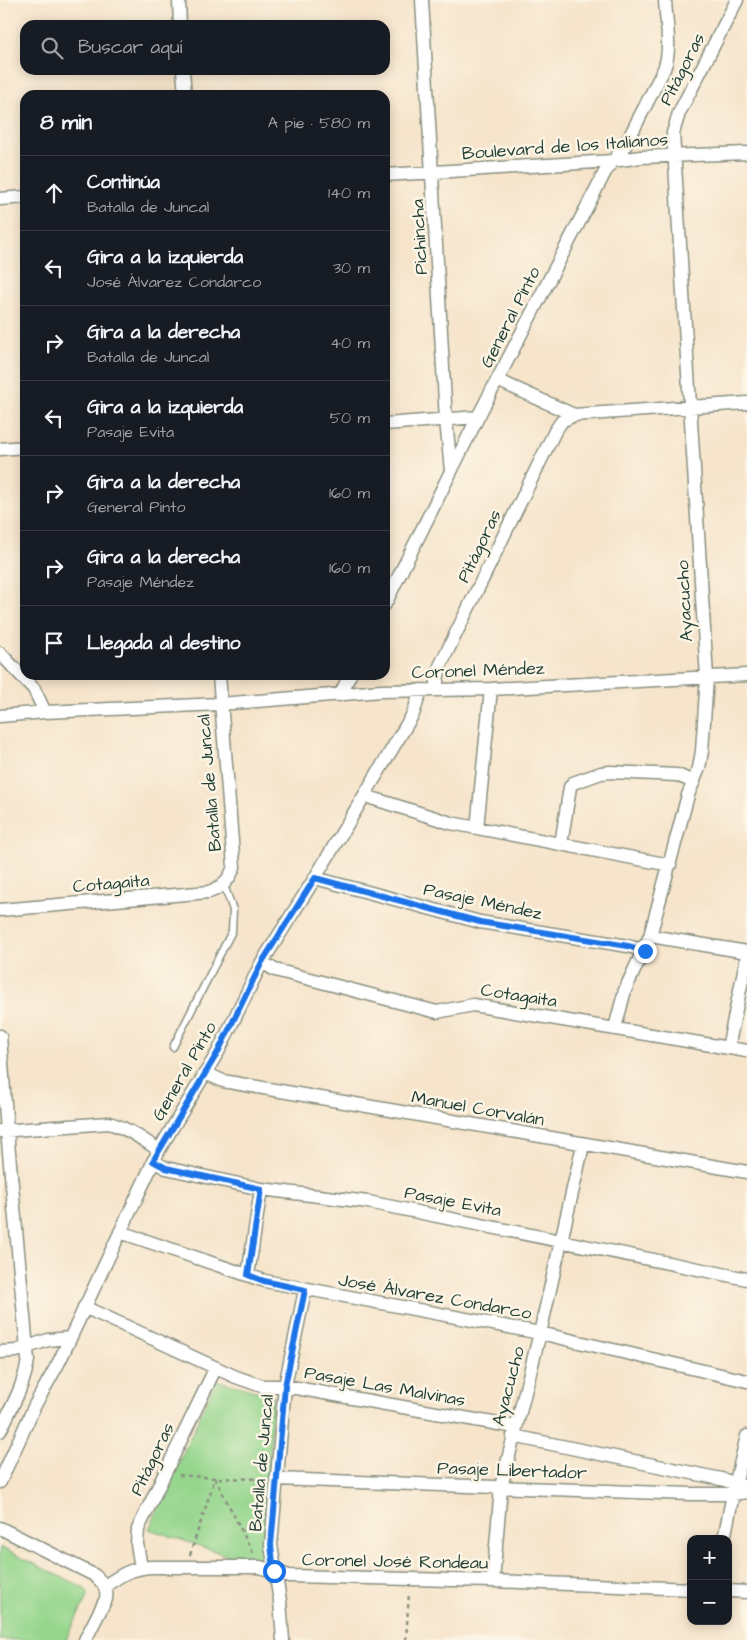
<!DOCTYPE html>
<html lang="es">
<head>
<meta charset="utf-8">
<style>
  body { margin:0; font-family:"Architects Daughter",sans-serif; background:#20242c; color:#f1f3f6 }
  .controls { position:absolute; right:15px; bottom:15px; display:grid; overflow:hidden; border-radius:10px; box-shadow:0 2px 12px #0003 }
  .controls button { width:45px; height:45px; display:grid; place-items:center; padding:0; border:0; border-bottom:1px solid #363941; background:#171b24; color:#f1f3f6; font:25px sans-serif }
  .stop { position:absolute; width:15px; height:15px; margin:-11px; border:4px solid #1a73e8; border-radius:50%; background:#fff }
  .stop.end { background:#1a73e8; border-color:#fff; box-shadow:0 1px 5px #0008 }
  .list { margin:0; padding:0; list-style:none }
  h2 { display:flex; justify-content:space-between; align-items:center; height:65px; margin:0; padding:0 20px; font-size:21px }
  h2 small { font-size:16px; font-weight:400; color:#9ea1a6 }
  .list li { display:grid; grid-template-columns:32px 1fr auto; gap:15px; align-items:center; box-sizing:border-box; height:75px; padding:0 20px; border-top:1px solid #363941 }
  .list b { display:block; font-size:19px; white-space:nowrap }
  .list p { margin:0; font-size:16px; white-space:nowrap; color:#9ea1a6 }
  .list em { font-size:16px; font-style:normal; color:#9ea1a6 }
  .icon { flex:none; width:28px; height:28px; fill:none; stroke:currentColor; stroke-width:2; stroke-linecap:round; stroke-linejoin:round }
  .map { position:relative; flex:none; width:747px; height:1640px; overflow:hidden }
  .search { position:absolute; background:#171b24; box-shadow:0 2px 12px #0003; left:20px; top:20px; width:370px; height:55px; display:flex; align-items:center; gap:12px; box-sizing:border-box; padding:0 18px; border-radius:15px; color:#9ea1a6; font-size:19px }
  .panel { position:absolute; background:#171b24; box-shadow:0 2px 12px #0003; left:20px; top:90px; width:370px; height:590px; border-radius:15px }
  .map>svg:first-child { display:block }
</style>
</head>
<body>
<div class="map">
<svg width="747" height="1640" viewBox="0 0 747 1640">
  <rect width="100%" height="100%" fill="#fcf5e5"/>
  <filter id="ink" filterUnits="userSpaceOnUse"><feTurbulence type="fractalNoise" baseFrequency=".02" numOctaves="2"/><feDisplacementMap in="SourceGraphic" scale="10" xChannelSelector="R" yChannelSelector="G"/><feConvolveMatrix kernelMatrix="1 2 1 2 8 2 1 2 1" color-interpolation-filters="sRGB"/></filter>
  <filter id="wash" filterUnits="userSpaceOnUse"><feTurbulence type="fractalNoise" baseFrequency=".0096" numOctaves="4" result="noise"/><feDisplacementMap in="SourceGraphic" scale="20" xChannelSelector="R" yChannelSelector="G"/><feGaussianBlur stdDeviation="1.12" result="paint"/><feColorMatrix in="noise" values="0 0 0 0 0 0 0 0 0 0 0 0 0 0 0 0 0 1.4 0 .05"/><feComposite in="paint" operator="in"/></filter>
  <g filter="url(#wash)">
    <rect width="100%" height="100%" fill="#f6e4cb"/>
    <path fill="#95d68d" stroke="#5a8a60" d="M216 1380 273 1396 263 1557 253 1564 149 1529Z
      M0 1547 84 1588 88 1592 87 1597 66 1640H0Z"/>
  </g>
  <g filter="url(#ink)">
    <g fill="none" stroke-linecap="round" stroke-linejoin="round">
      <g stroke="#8a9080" stroke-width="9">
        <path id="service" d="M173 1047 232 931 233 910 224 885"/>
      </g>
      <g stroke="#8a9080" stroke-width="15">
        <path id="minor" d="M179 0 180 25
          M422 0 446 420 451 471
          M183 70 185 95
          M385 175 613 161 641 157 747 153
          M0 199 25 197
          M497 380 574 415
          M385 424 478 417
          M0 449 25 447
          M385 604 478 417 605 172 625 146 664 69C672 49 666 22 665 0
          M0 653 34 689 45 712
          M437 690V681L440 666 555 431 562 421 574 415 747 403
          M340 695 350 675
          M0 716 45 712 220 704 381 691 491 689 747 675
          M365 796 451 823 670 865
          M477 828 491 689
          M561 844 570 787 573 783 601 773 610 772 677 775 694 782
          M315 878 480 922 628 946 645 951
          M0 910 209 892C223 887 229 880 234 867L219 675
          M650 936 747 952
          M262 962 275 970 437 1012 473 1005 747 1051
          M615 1028 625 990 650 936 688 795 699 768 702 751 707 677 673 133 679 113 737 0
          M0 1036 7 1131 28 1360C24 1386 11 1408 0 1431
          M728 1048 747 956
          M205 1073 223 1081 747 1172
          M0 1131 109 1123C128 1128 143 1140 159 1150
          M153 1161 166 1168 261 1189 368 1202 747 1279
          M120 1232 265 1281 540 1333 747 1381
          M248 1275 261 1189
          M84 1307 236 1377 262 1386H285L515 1427
          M0 1352 16 1351 48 1340 70 1338
          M513 1436 721 1479 747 1487
          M276 1479 690 1494H733L747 1492
          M0 1482 35 1405 59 1362 159 1150 218 1052 262 962 315 878 413 714 421 690
          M0 1528 94 1575C102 1582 108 1587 106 1599L85 1640
          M724 1539 733 1494 747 1436
          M141 1568 137 1544 138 1529 215 1369
          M493 1581 501 1487 540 1333 583 1145
          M105 1586C121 1575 129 1569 150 1567H260L289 1576 493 1581 691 1589
          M728 1591 747 1592
          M283 1640 280 1601 271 1545 285 1386 305 1290"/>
      </g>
      <path stroke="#8a9080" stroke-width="2.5" stroke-dasharray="4 4" stroke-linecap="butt" d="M179 1475 215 1478 263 1479
        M215 1478 254 1555
        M190 1555 215 1478
        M406 1640 409 1592"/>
      <use href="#service" stroke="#fff" stroke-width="6"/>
      <use href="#minor" stroke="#fff" stroke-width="12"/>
    </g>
  </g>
  <g fill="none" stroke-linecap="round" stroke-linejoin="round" filter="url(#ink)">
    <path stroke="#1a73e8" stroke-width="6" d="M274 1571 271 1545 285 1386 305 1290 264 1281 248 1275 261 1189 166 1168 153 1161 218 1052 262 962 315 878 480 922 628 946 645 951"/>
  </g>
  <g text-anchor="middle" stroke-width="5" stroke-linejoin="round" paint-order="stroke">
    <g font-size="18" fill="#1f3d34" stroke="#fcf5e5">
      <text transform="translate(682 69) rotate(-63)" y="6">Pitágoras</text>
      <text transform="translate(565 146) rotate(-4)" y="6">Boulevard de los Italianos</text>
      <text transform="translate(419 237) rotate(-93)" y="6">Pichincha</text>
      <text transform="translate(510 317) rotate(-63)" y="6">General Pinto</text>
      <text transform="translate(479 546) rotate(-64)" y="6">Pitágoras</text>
      <text transform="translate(684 601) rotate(-93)" y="6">Ayacucho</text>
      <text transform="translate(478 670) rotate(-2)" y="6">Coronel Méndez</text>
      <text transform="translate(209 783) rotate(-95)" y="6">Batalla de Juncal</text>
      <text transform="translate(111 883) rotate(-5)" y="6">Cotagaita</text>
      <text transform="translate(483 901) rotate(12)" y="6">Pasaje Méndez</text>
      <text transform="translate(519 995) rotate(9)" y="6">Cotagaita</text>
      <text transform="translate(184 1071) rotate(-60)" y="6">General Pinto</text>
      <text transform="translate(478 1108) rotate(10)" y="6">Manuel Corvalán</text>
      <text transform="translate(453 1201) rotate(11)" y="6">Pasaje Evita</text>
      <text transform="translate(435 1296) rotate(10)" y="6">José Álvarez Condarco</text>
      <text transform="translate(385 1386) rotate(10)" y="6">Pasaje Las Malvinas</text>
      <text transform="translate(508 1386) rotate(-75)" y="6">Ayacucho</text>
      <text transform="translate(152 1459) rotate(-64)" y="6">Pitágoras</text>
      <text transform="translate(261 1463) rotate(-85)" y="6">Batalla de Juncal</text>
      <text transform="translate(512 1470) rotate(2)" y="6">Pasaje Libertador</text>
      <text transform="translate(395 1561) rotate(1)" y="6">Coronel José Rondeau</text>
    </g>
  </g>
</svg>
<div class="controls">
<button>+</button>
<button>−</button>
</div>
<div class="stop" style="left:274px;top:1571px"></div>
<div class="stop end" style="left:645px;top:951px"></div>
<div class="search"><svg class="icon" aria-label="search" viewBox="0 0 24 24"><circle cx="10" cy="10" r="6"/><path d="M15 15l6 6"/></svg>Buscar aquí</div>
<section class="panel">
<h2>8 min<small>A pie · 580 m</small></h2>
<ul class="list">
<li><svg class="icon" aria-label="ahead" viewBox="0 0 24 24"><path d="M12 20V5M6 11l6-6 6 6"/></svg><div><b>Continúa</b><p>Batalla de Juncal</p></div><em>140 m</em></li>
<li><svg class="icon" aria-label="left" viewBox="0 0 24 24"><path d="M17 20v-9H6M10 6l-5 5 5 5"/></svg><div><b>Gira a la izquierda</b><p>José Álvarez Condarco</p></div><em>30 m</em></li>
<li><svg class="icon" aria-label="right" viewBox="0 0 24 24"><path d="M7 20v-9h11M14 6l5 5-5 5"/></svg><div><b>Gira a la derecha</b><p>Batalla de Juncal</p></div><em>40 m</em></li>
<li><svg class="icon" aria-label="left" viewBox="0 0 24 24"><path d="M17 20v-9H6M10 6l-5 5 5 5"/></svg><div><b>Gira a la izquierda</b><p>Pasaje Evita</p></div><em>50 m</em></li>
<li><svg class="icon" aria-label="right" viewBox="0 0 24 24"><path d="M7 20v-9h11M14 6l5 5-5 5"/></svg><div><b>Gira a la derecha</b><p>General Pinto</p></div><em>160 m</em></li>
<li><svg class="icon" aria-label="right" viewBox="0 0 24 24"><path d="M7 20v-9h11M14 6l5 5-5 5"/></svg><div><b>Gira a la derecha</b><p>Pasaje Méndez</p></div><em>160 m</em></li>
<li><svg class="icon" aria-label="arrive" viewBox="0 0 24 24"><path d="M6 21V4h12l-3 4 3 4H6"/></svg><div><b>Llegada al destino</b></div></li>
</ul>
</section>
</div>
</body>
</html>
